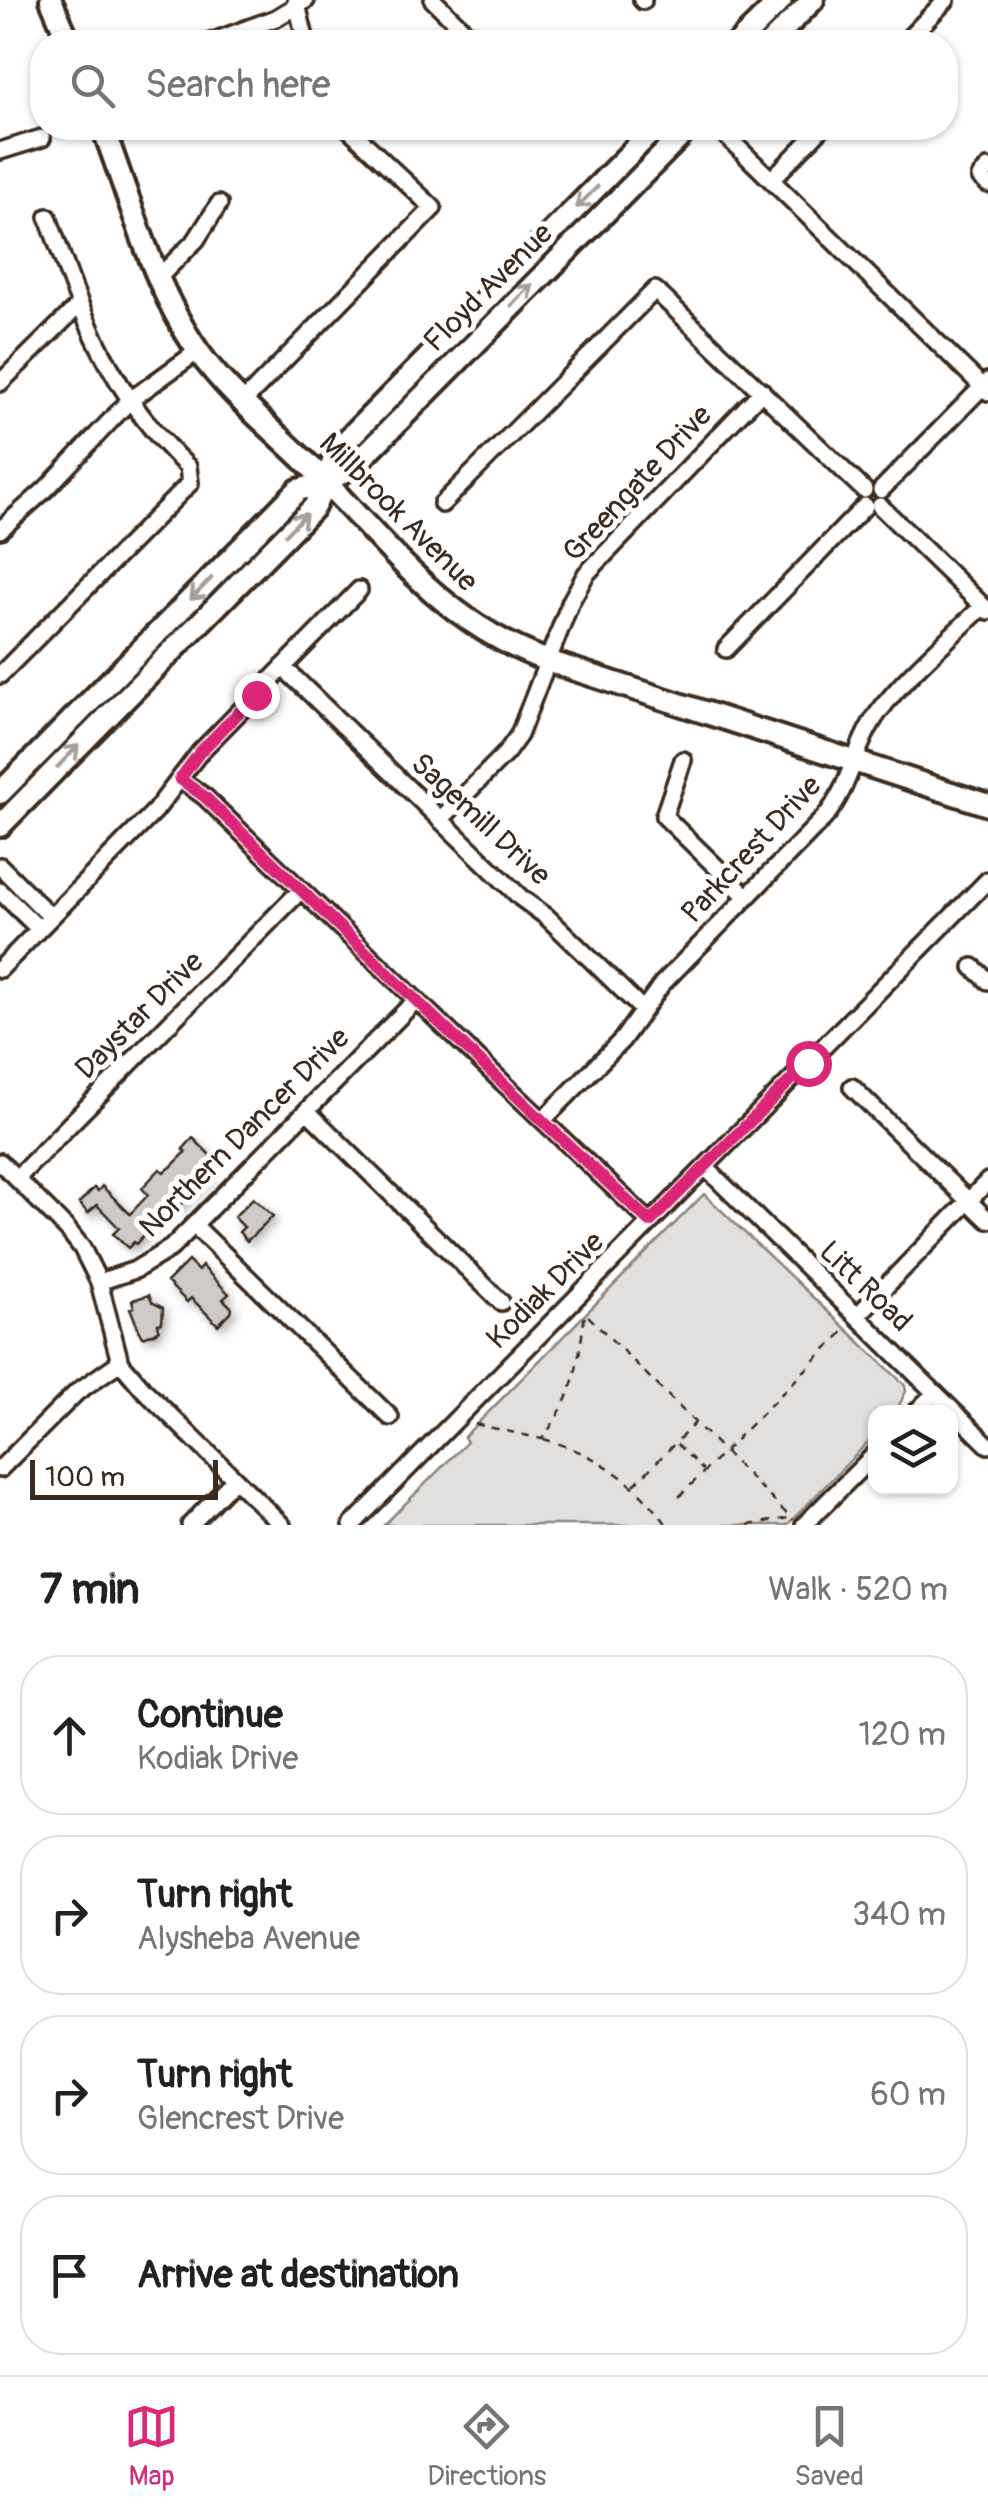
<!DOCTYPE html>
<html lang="en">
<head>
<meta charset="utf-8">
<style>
  body { margin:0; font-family:Pangolin,sans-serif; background:#f6f6f6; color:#202124 }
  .controls { position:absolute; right:30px; bottom:30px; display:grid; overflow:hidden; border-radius:20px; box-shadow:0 2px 8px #0004 }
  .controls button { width:90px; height:90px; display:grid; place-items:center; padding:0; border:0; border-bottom:2px solid #e0e0e0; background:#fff; color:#202124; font:50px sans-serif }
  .scale { position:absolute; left:30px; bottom:25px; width:188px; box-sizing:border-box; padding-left:10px; border:5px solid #3b2a1e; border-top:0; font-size:28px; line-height:35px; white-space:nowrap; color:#3b2a1e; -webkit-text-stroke:8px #fff; paint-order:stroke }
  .stop { position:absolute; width:30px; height:30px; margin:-22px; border:8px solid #db2777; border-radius:50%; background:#fff }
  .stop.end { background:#db2777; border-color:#fff; box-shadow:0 2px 10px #0008 }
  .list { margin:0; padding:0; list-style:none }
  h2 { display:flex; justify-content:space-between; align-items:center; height:130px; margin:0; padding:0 40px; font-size:42px }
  h2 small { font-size:32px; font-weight:400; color:#757577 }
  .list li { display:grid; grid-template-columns:65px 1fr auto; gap:30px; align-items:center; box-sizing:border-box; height:160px; margin:0 20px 20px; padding:0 20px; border:2px solid #e0e0e0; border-radius:40px }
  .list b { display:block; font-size:38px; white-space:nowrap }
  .list p { margin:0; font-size:32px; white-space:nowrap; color:#757577 }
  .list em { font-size:32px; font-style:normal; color:#757577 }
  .icon { flex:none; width:55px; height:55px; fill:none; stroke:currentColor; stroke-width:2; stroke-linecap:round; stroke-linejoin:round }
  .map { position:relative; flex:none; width:988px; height:1525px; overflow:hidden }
  .search { position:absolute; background:#fff; box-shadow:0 2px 8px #0004; left:30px; right:30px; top:30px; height:110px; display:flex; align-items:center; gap:25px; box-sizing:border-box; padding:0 35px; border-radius:40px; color:#757577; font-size:38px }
  .sheet { height:850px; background:#fff }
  nav { display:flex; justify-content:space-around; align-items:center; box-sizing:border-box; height:140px; border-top:2px solid #e0e0e0; background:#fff; font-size:28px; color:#757577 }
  nav a { display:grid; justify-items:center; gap:5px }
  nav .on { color:#db2777 }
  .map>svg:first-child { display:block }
</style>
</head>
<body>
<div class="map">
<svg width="988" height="1525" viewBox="0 0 988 1525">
  <defs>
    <filter id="shadow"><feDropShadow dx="4.5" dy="4.5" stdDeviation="5" flood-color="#0004"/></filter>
  </defs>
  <rect width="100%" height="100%" fill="#fff"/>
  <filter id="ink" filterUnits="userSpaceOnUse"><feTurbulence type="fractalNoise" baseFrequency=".01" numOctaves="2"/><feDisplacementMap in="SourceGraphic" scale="20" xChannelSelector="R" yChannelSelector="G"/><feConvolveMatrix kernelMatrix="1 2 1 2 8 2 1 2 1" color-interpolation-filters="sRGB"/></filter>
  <g filter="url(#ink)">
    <path fill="#e2e0de" stroke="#8e857e" stroke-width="2.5" d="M704 1194 905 1385 906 1391 896 1412H876L875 1435 787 1525H384L467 1442 464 1437Z"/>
    <path fill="#cfcac7" stroke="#3b2a1e" stroke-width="2.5" filter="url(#shadow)" d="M193 1138 212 1157 204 1166 209 1176 178 1208 174 1204 165 1211 136 1244 134 1242 128 1248 113 1234 119 1228 97 1205 88 1213 79 1203 94 1188 98 1191 102 1186 130 1214 148 1195 142 1188 160 1169 164 1172 171 1167 186 1152 183 1149Z
      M253 1198 273 1216 247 1241 239 1232 244 1227 234 1217Z
      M188 1261 198 1271 202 1266 229 1294 223 1299 232 1308 231 1312 218 1325 191 1298 187 1302 167 1282Z
      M149 1295 152 1302 163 1308 162 1323 158 1324 159 1330 155 1333 142 1337 130 1308 134 1307 132 1300Z"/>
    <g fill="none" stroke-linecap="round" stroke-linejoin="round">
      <g stroke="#3b2a1e" stroke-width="22">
        <path id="minor" d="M296 0 306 42
          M433 0 476 42
          M642 0 643 1
          M211 42 276 18 306 0
          M905 42 946 0
          M718 128 988 392
          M0 151 42 138
          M988 168 980 177 988 184
          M771 180 822 128
          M159 277 196 240 219 204
          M0 383 79 305
          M244 401 433 208 348 128
          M881 490 988 381
          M442 504 655 290 864 490
          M880 506 988 611
          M0 530 46 489 129 401 198 351
          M726 649 865 506
          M283 667 521 898 547 917 642 1009
          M0 675 190 483 188 467C110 394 82 315 48 217
          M683 760 664 816 747 897
          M180 779 205 797C352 940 501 1081 650 1222
          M440 820 506 753 519 735 571 601 586 574 762 391
          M0 866 51 917
          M0 891 39 929
          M973 967 988 981
          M0 969 155 811 200 752 359 590
          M852 1087 988 1220
          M307 1111 501 1302
          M544 1119 622 1040 662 984 824 818C851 787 854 746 878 713 907 674 948 640 983 606
          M0 1162 68 1230 82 1248 99 1282 120 1362 143 1389 282 1525
          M705 1167 988 1445
          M17 1178 301 890
          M194 1225 390 1417
          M99 1282 135 1270 171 1248 415 1001
          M857 1316 988 1181
          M916 1412 935 1393
          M0 1469 77 1392 120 1362
          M190 1525 235 1479
          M352 1525 988 880
          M804 1525 876 1453"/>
      </g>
      <g stroke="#3b2a1e" stroke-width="28">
        <path id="tertiary" d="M51 0 69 42
          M739 42 781 0
          M771 42 813 0
          M103 128C130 199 154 289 198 351 228 394 273 429 310 466 388 544 439 621 548 661L988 805
          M0 793 298 490 326 482 337 450 655 128
          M0 826 314 507 326 482 355 465 689 128"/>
      </g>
      <path stroke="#3b2a1e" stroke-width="2.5" stroke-dasharray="8 8" stroke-linecap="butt" d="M475 1424 542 1439C575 1395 578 1366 585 1313L793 1520
        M543 1439C595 1453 636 1481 667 1525
        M677 1444 703 1470
        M634 1485 695 1423
        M679 1497 847 1328
        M748 1525 789 1518"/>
      <use href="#minor" stroke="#fff" stroke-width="15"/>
      <use href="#tertiary" stroke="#fff" stroke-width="20"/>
    </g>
    <defs><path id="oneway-shaft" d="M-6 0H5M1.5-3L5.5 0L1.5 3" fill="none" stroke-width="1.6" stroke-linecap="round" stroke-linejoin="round" transform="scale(2.5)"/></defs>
    <g stroke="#a79f9a">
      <use href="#oneway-shaft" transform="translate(587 197) rotate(135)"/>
      <use href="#oneway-shaft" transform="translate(522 295) rotate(-45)"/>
      <use href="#oneway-shaft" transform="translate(296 524) rotate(-45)"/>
      <use href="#oneway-shaft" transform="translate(201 589) rotate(134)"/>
      <use href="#oneway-shaft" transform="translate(68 756) rotate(-46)"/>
    </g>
  </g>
  <g fill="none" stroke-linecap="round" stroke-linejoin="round" filter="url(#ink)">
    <path stroke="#db2777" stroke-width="12" d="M256 695 200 752 180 779 205 797C352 940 501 1082 650 1222L808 1063"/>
  </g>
  <g text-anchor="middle" stroke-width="10" stroke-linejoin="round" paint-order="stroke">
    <g font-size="30" fill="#3b2a1e" stroke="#fff">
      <text transform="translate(488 287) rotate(-45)" y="10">Floyd Avenue</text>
      <text transform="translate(637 483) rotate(-47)" y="10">Greengate Drive</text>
      <text transform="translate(399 512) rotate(45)" y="10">Millbrook Avenue</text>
      <text transform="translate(481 819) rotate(43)" y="10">Sagemill Drive</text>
      <text transform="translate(751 849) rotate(-47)" y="10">Parkcrest Drive</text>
      <text transform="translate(139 1015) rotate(-45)" y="10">Daystar Drive</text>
      <text transform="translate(244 1132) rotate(-45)" y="10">Northern Dancer Drive</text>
      <text transform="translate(866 1286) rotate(44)" y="10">Litt Road</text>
      <text transform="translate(545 1290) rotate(-45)" y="10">Kodiak Drive</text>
    </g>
  </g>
</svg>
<div class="controls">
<button><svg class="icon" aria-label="layers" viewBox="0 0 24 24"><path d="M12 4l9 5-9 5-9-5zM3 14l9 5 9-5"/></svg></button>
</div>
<div class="scale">100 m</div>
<div class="stop" style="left:808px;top:1063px"></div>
<div class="stop end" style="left:256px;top:695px"></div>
<div class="search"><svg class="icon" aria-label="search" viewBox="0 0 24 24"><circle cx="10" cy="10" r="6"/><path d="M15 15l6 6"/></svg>Search here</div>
</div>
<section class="sheet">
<h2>7 min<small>Walk · 520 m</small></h2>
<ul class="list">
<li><svg class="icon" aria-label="ahead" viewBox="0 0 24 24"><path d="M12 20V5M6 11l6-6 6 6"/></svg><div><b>Continue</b><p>Kodiak Drive</p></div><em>120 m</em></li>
<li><svg class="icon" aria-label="right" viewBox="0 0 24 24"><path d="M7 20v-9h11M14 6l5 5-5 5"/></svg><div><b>Turn right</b><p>Alysheba Avenue</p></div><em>340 m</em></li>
<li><svg class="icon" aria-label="right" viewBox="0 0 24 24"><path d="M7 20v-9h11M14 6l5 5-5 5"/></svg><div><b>Turn right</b><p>Glencrest Drive</p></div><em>60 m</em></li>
<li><svg class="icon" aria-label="arrive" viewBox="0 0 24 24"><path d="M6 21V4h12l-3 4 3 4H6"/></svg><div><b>Arrive at destination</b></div></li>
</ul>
</section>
<nav>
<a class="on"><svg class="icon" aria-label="map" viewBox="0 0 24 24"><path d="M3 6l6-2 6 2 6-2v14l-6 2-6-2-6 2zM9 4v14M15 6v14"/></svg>Map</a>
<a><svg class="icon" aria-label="directions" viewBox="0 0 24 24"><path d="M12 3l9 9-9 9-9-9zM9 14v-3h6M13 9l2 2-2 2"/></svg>Directions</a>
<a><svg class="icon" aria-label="saved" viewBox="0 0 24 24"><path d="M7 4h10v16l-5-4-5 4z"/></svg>Saved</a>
</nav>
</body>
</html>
